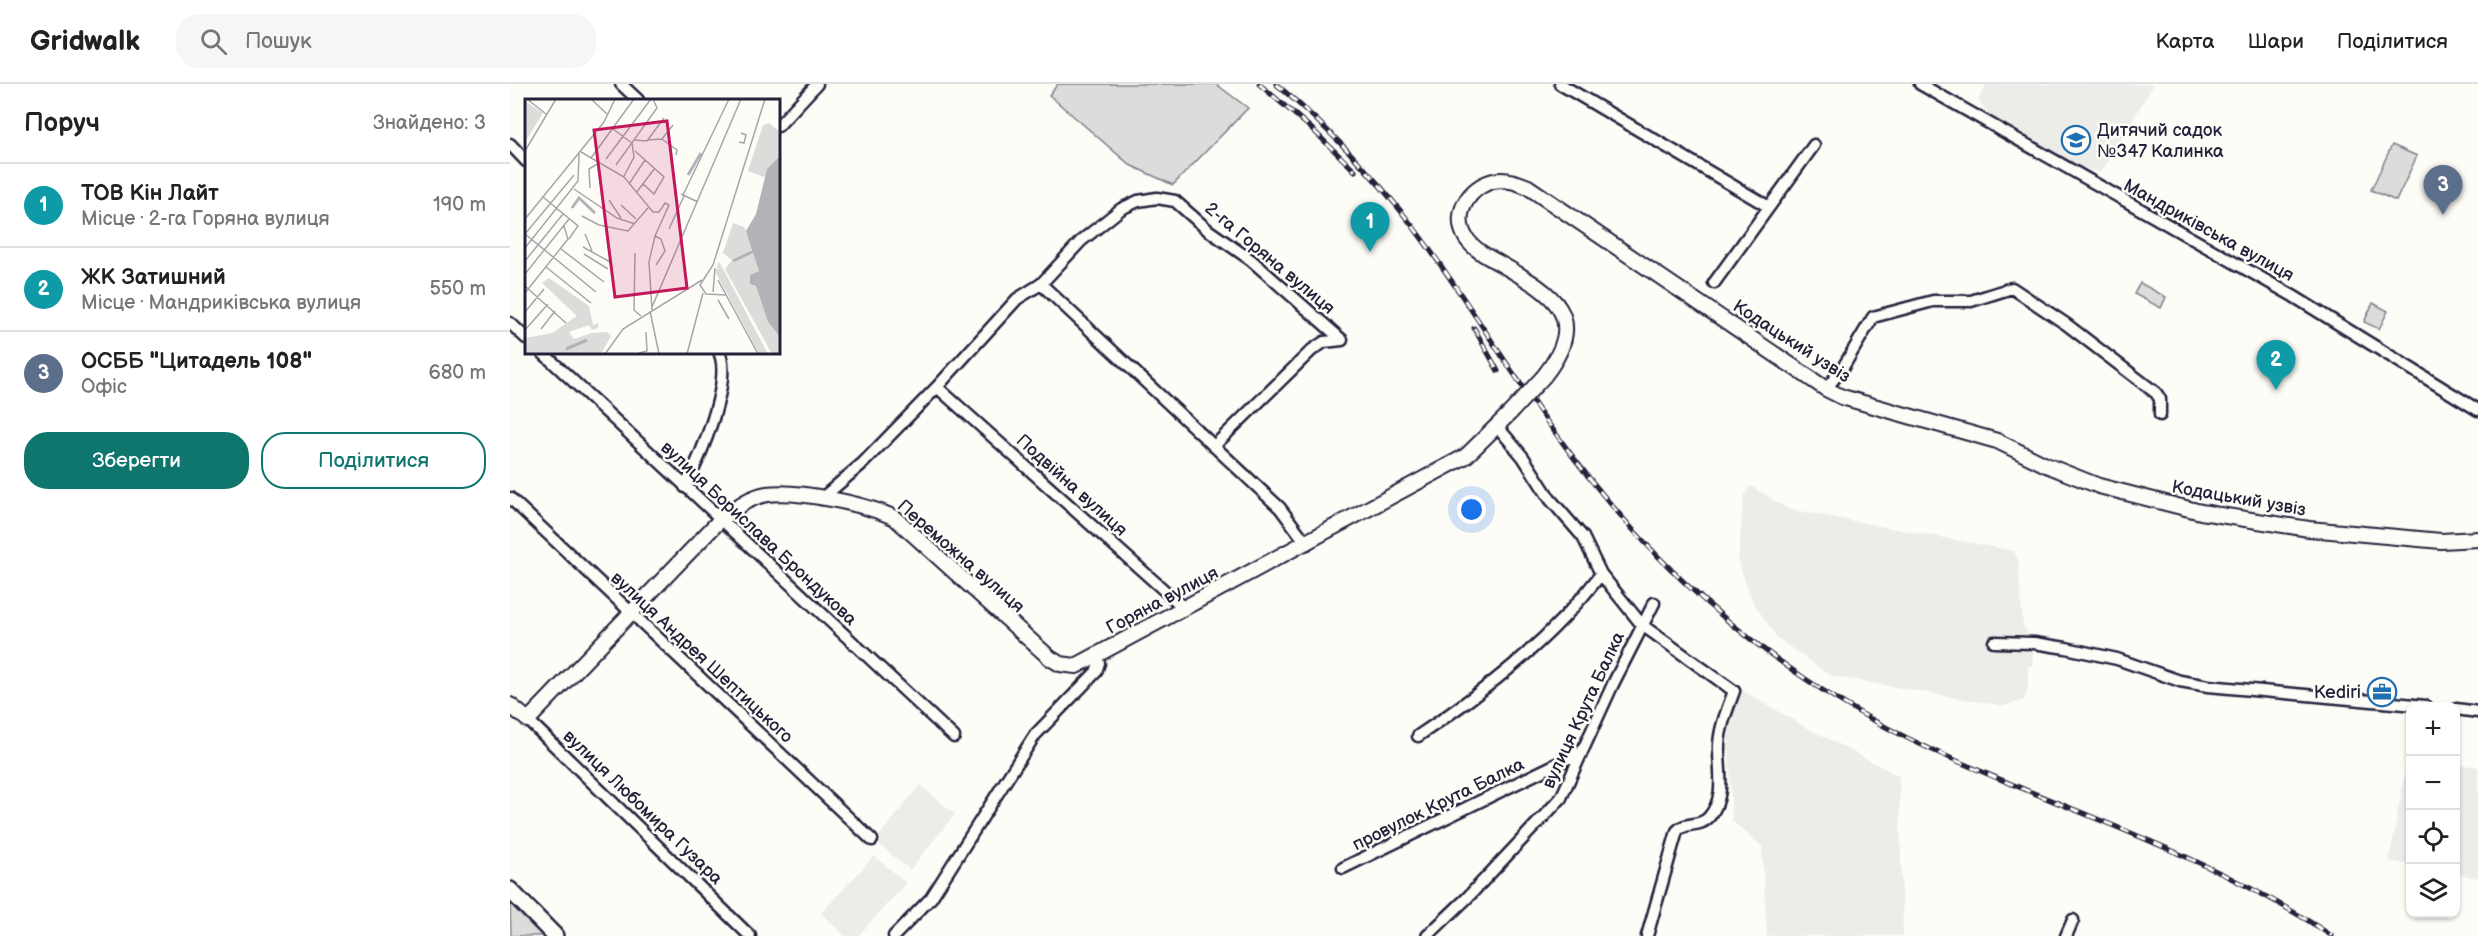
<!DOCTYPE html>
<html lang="uk">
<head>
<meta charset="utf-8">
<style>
  body { margin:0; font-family:"Balsamiq Sans",sans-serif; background:#f6f6f6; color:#222 }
  .controls { position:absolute; right:18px; bottom:18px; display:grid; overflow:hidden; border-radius:12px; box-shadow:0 2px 4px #0004 }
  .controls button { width:54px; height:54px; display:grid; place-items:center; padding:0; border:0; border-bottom:2px solid #e0e0e0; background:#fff; color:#222; font:30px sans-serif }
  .you { position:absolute; left:962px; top:426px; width:21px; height:21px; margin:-15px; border:4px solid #fff; border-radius:50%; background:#1a73e8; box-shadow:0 0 0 9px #1a73e833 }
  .badge { display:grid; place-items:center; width:39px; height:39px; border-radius:50%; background:#0f766e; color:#fff; font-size:20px; font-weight:700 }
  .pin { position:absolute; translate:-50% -50px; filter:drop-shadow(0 2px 3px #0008) }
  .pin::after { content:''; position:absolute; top:32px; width:21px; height:18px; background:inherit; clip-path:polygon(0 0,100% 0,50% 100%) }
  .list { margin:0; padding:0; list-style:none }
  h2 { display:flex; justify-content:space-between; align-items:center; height:78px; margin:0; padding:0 24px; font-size:26px }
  h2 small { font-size:20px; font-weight:400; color:#767676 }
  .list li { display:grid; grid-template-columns:39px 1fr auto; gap:18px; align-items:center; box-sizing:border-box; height:84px; padding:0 24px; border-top:2px solid #e0e0e0 }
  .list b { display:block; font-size:22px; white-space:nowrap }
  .list p { margin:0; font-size:20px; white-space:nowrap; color:#767676 }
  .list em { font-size:20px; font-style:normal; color:#767676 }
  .actions { display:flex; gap:12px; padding:18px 24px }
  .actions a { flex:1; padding:14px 0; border:2px solid #0f766e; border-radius:24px; text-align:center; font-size:21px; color:#0f766e }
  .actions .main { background:#0f766e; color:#fff }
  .icon { flex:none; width:33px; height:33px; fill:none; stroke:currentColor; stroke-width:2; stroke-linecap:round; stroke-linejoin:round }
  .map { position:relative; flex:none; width:1968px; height:852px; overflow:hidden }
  header { display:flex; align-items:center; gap:36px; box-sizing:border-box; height:84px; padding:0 30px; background:#fff; border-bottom:2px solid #e0e0e0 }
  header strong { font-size:28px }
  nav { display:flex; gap:33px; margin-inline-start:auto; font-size:21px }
  .search { width:420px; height:54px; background:#f6f6f6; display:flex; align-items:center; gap:15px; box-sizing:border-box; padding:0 21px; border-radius:24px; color:#767676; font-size:22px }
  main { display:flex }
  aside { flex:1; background:#fff }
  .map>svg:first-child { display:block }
</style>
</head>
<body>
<header>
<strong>Gridwalk</strong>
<div class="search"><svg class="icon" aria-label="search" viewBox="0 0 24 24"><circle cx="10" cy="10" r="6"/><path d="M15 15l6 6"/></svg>Пошук</div>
<nav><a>Карта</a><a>Шари</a><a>Поділитися</a></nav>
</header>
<main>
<aside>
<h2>Поруч<small>Знайдено: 3</small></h2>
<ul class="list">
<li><span class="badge" style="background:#0f9aa8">1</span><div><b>ТОВ Кін Лайт</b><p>Місце · 2-га Горяна вулиця</p></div><em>190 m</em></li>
<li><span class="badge" style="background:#0f9aa8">2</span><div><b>ЖК Затишний</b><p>Місце · Мандриківська вулиця</p></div><em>550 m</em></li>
<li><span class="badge" style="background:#5c6f8a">3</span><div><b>ОСББ &quot;Цитадель 108&quot;</b><p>Офіс</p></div><em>680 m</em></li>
</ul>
<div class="actions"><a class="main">Зберегти</a><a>Поділитися</a></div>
</aside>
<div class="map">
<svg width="1968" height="852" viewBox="0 0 1968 852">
  <rect width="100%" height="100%" fill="#fdfcf7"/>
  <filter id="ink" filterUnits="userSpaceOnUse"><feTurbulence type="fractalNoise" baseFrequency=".0167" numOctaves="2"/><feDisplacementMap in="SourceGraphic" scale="12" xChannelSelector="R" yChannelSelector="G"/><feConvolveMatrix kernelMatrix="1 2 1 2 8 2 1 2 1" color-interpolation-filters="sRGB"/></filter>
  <g filter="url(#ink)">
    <path fill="#ecece9" d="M1477 0H1644L1591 89 1562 80 1481 32 1468 16Z
      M1241 402 1278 425 1504 467 1508 477 1513 542 1524 559 1522 582H1518V604L1514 616 1494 622 1321 592 1267 554 1243 518 1228 477 1234 411Z
      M1226 603 1297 644 1389 692 1393 852H1257L1252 762 1222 737 1218 643V624Z
      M1898 672 1900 673V781L1879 777Z
      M1946 680 1968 683V794L1946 790Z
      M410 701 445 730 400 786 365 757Z
      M364 772 396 799 348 852H335L311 829Z"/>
    <path fill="#dddcdb" stroke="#807f8b" stroke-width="1.5" d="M548 0H706L738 24 663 101 620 81 539 11Z
      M1882 61 1907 72 1886 117 1861 106Z
      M1630 199 1656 213 1651 224 1624 210Z
      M1863 219 1878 227 1869 245 1854 238Z
      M0 818 34 852H1Z"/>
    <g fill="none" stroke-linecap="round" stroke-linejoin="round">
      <g stroke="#22223b" stroke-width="15">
        <path id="minor" d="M111 0 128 16
          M1050 0 1259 123
          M1410 0 1783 212 1968 326
          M268 42 307 0
          M0 60 16 77
          M1204 199 1304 61
          M531 200 770 424 797 460
          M0 239 16 254
          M32 268 444 653
          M427 303 674 524
          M1316 305 1332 285 1363 233 1423 217H1461L1502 204 1556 240 1646 309 1650 315V331
          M987 342 1013 373 1040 415 1073 453 1091 490 1132 541 1224 607C1218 624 1210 642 1209 661 1208 684 1217 712 1199 733 1190 744 1175 737 1167 747L1137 852
          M704 362 802 266 814 258 832 256
          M175 403C189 376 223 297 209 268
          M0 414 362 756
          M311 415 353 379 427 303 507 215 531 200 571 157 611 125 628 117 647 114 665 117 698 146 741 176 832 256
          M1484 558 1524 559 1556 564 1607 575 1670 597 1698 602 1916 622
          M1946 625 1968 628
          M18 636 240 852
          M908 652C976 606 1041 556 1091 490
          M833 784 1069 669
          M384 852 421 814 525 651 586 588 589 579 587 572
          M917 852 957 814 1051 714 1103 600 1144 519
          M1556 852 1563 836"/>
      </g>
      <g stroke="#22223b" stroke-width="18">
        <path id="tertiary" d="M1034 292C1082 231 1041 209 989 179 978 173 964 166 956 154 940 128 963 97 991 96 1001 96 1009 99 1018 103L1316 305 1332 313 1487 357 1536 381 1589 402 1691 428 1799 445 1931 457 1968 455
          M0 621 18 636 212 434C226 424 239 413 257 410 288 406 356 420 385 434L540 574 550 580 566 582 956 372 1001 328"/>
      </g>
      <g stroke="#22223b" stroke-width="20">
        <path id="secondary" d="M0 806 45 852"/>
      </g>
      <use href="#minor" stroke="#fdfcf7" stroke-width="10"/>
      <use href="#tertiary" stroke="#fdfcf7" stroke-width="14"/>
      <use href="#secondary" stroke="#fdfcf7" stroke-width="15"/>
      <g stroke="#22223b" stroke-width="5">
        <path id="rail" d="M749 0 802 45 845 87
          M766 0C816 42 862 89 901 140 952 207 994 280 1044 347 1089 410 1139 468 1197 519 1263 577 1338 627 1418 664 1553 726 1697 769 1822 852
          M964 244 988 287"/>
      </g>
      <use href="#rail" stroke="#fdfcf7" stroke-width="3" stroke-dasharray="9" stroke-linecap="butt"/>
      <g stroke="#22223b" stroke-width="18" stroke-linecap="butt">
        <path id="tertiary-bridge" d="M1001 328 1034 292"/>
      </g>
      <use href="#tertiary-bridge" stroke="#fdfcf7" stroke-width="14"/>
    </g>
  </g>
  <defs>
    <g id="school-ring" transform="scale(1.5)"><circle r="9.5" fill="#fdfcf7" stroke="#1f6fb2" stroke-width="1.5"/><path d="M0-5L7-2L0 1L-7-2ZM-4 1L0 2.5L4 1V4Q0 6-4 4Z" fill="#1f6fb2"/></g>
    <g id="office-ring" transform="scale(1.5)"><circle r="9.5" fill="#fdfcf7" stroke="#1f6fb2" stroke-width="1.5"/><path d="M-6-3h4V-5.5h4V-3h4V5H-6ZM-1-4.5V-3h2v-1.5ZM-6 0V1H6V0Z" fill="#1f6fb2"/></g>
  </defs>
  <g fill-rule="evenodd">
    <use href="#school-ring" x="1566" y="56"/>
    <use href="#office-ring" x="1872" y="608"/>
  </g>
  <g text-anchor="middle" stroke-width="5" stroke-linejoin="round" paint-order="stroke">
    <g font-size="18" fill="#22223b" stroke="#fdfcf7" text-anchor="start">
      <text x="1587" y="52">Дитячий садок<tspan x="1587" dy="21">№347 Калинка</tspan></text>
      <text x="1851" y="614" text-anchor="end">Kediri</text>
    </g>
    <g font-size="18" fill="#22223b" stroke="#fdfcf7">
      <text transform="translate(1699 146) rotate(29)" y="6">Мандриківська вулиця</text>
      <text transform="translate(760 174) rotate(40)" y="6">2-га Горяна вулиця</text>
      <text transform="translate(1282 257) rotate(33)" y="6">Кодацький узвіз</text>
      <text transform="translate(562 401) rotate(42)" y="6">Подвійна вулиця</text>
      <text transform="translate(1729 414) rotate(10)" y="6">Кодацький узвіз</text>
      <text transform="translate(249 449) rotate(43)" y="6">вулиця Борислава Брондукова</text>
      <text transform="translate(451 472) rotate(41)" y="6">Переможна вулиця</text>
      <text transform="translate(652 516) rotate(-28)" y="6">Горяна вулиця</text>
      <text transform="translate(192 573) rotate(43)" y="6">вулиця Андрея Шептицького</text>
      <text transform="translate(1073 626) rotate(-65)" y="6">вулиця Крута Балка</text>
      <text transform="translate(928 720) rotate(-26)" y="6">провулок Крута Балка</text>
      <text transform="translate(133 723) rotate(44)" y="6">вулиця Любомира Гузара</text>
    </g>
  </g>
  <g transform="translate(15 15)">
    <rect width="255" height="255" fill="#fdfcf7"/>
    <path d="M0 2 18 14 0 43ZM244 24 254 32 255 57 239 78 223 72 238 26ZM208 124 219 128 226 140 234 173 225 176V185L231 187 243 223 255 238V255H247L200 170 207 161 198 154ZM193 163 195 164 243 255H234L191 174V170H196L192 169ZM24 179 64 207 68 226 74 224 73 229 67 231 64 226 44 233 49 240 67 234 82 233 86 237 76 255H0V239L27 234 52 217 17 184Z" fill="#dddcdb"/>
    <path d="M255 31V238L243 223 231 187 225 185V176L234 172 221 132 231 115 242 70 255 57Z" fill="#b2b2b7"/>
    <path fill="none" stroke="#b2b2b7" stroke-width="3" d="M163 76 176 54M47 109 54 99 70 114M208 162 229 152M41 250 62 241"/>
    <path fill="none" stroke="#a5a5ac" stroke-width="1.5" d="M2 0 21 15M66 0 82 15M88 30 107 44M137 40 152 51 151 56M109 41 122 42 139 19M123 41 137 40 148 26M214 43 219 44 221 36 216 34M0 52 31 0M110 52 139 78 129 95 118 85M56 53 99 78 128 113H134L140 104 144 106 130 137 124 163 127 211M66 59 109 0M81 60 126 0M91 66 132 9 128 0M99 77 109 58 107 44M104 85 120 61M65 89 64 70 74 64M49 90 92 119 110 125M111 94 130 69M156 95 173 103M158 96 204 0M18 98 53 127 44 140M84 101 96 119M96 106 111 120M57 117 74 126 103 132 123 109M0 120 79 23 90 0M144 130 159 97M0 135 71 193M0 135 49 76M60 135 67 152M130 137 136 140 140 152 131 166M58 148 87 164M0 149 53 82 54 55M36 150 79 183M110 154 109 211 116 217M59 155 83 170M0 162 38 115M21 168 66 204M0 175 44 120M193 181 233 255M0 187 41 224M188 193 190 169M0 194 43 140 39 127M201 196 181 195 175 186 188 166 240 0M193 201 204 220M127 208 216 0M125 212 134 255M0 213 19 190M16 230 30 212M0 231 23 205M114 254 122 252 121 233M80 255 98 230 177 181M162 255 178 194"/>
    <path fill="#c2185b" fill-opacity="0.15" stroke="#c2185b" stroke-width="3" d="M142 22 162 189 90 198 69 31Z"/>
    <rect width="255" height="255" fill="none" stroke="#22223b" stroke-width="3"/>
  </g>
</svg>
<div class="controls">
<button>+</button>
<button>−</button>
<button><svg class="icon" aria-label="locate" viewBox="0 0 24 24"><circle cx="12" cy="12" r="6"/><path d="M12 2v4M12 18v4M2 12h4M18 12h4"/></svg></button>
<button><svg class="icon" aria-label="layers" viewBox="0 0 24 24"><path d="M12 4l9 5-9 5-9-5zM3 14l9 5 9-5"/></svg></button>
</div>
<div class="you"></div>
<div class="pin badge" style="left:860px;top:168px;background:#0f9aa8">1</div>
<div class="pin badge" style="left:1766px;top:306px;background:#0f9aa8">2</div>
<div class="pin badge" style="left:1933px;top:131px;background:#5c6f8a">3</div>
</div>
</main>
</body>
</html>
